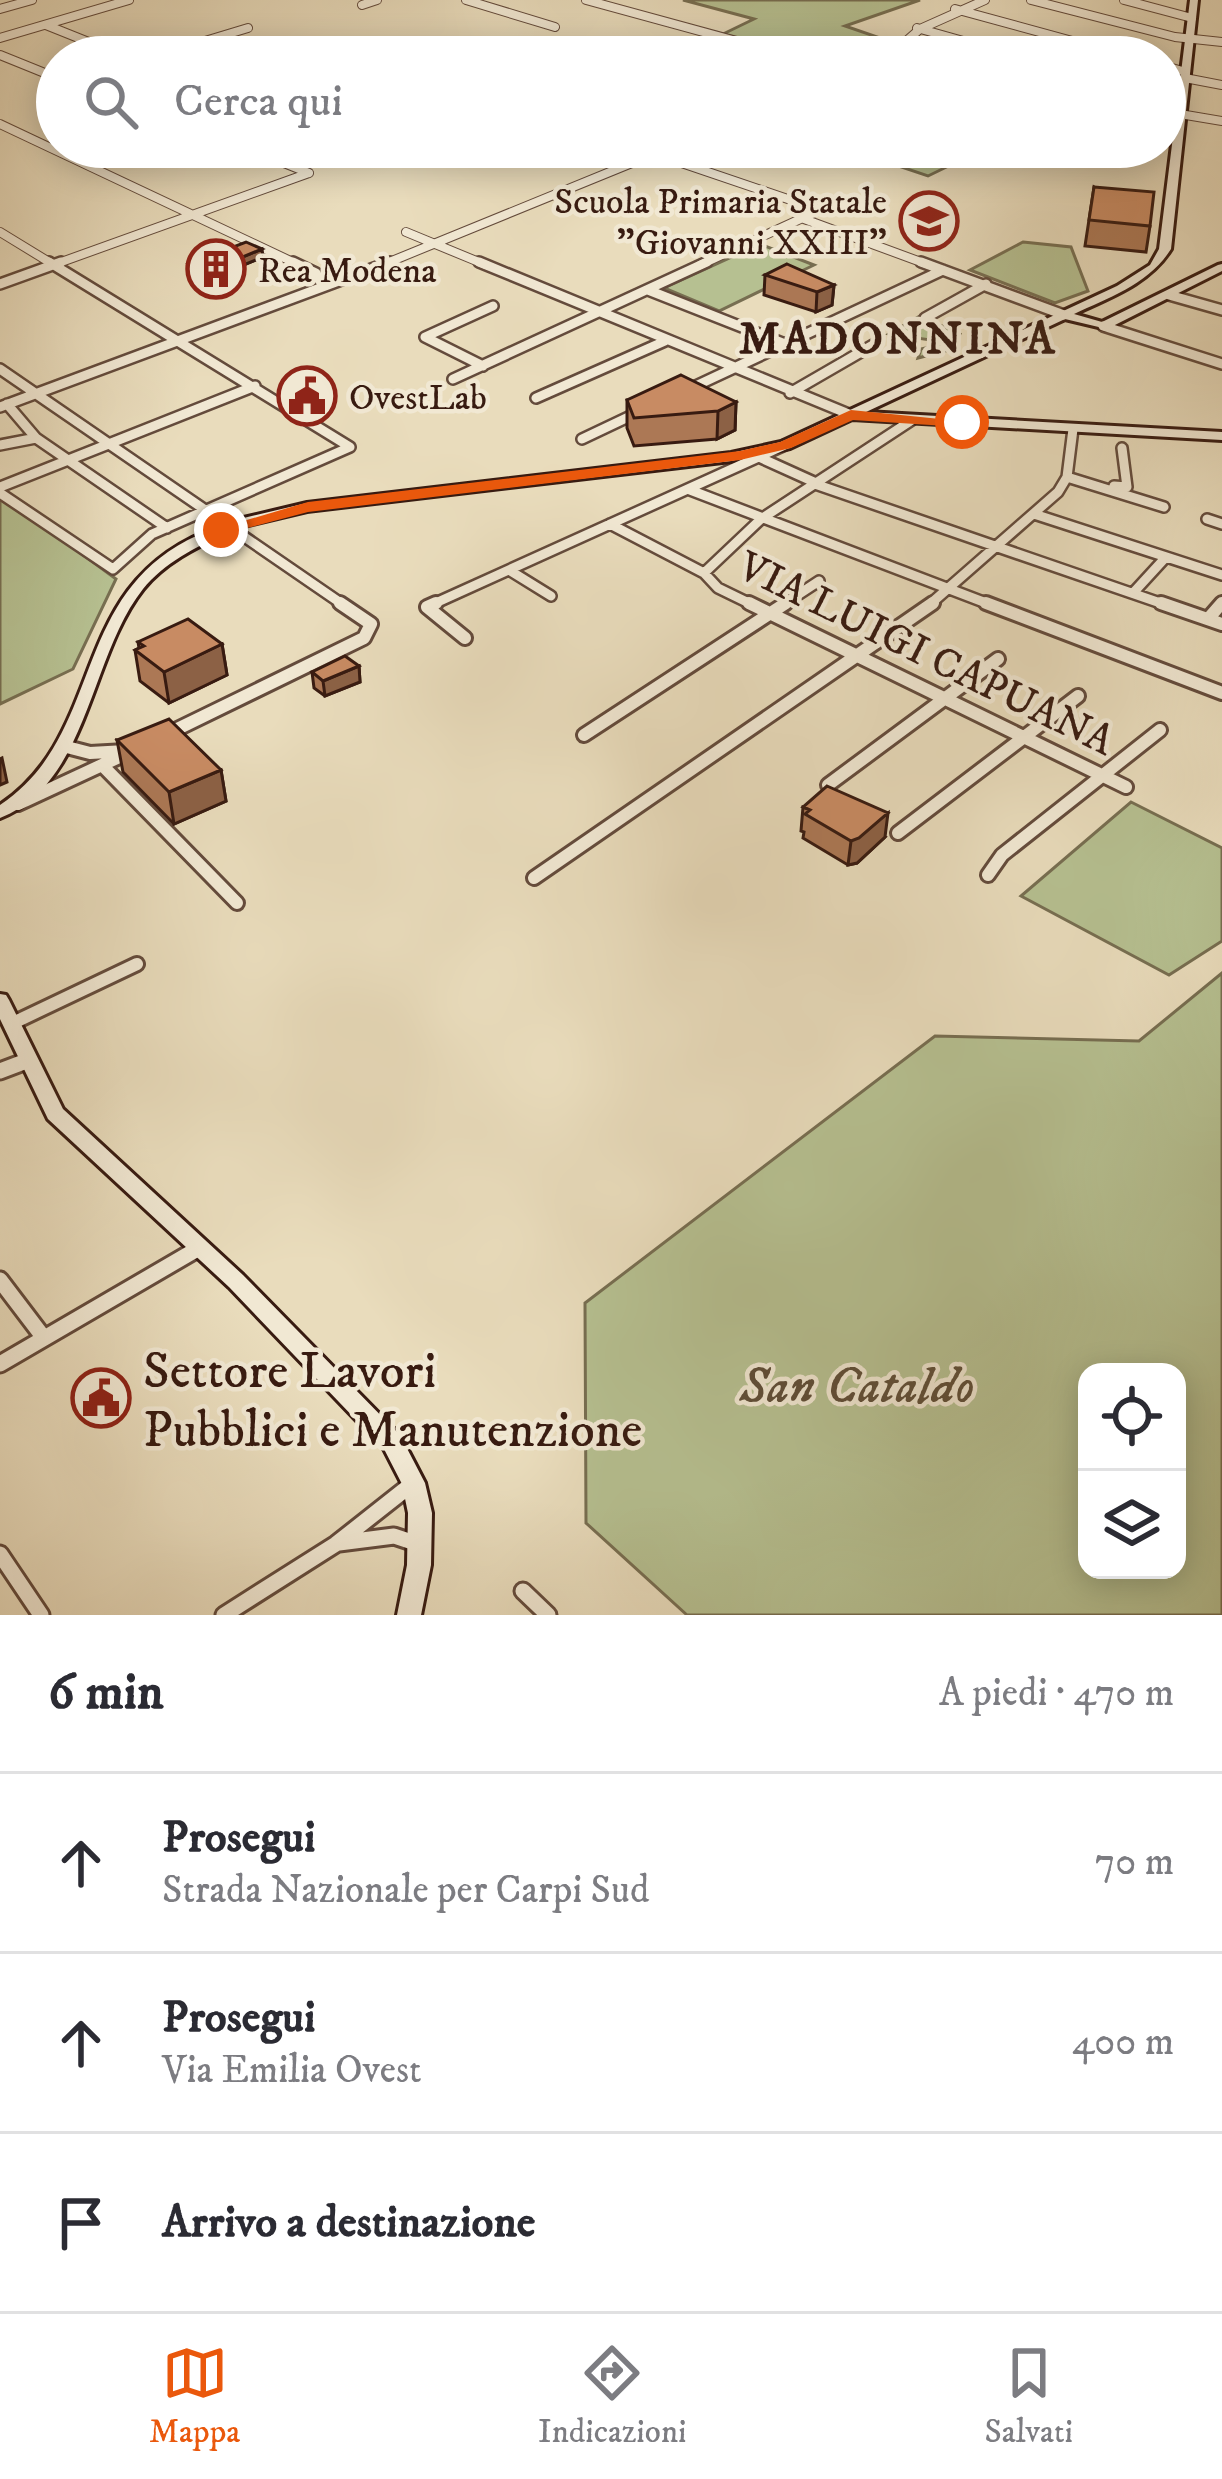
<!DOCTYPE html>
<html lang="it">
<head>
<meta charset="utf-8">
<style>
  body { margin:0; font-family:"IM FELL DW Pica",serif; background:#f7f7f7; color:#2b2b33 }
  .controls { position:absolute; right:36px; bottom:36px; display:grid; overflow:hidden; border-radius:24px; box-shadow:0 6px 30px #0003 }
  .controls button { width:108px; height:108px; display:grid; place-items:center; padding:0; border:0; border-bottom:3px solid #e1e1e2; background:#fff; color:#2b2b33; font:60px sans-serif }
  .stop { position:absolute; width:36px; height:36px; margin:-27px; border:9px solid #ea580c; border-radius:50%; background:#fff }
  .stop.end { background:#ea580c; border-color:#fff; box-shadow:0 3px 12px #0008 }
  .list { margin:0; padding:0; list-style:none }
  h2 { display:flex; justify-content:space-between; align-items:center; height:156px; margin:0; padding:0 48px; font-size:51px }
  h2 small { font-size:39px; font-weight:400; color:#7c7c81 }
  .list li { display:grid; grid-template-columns:78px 1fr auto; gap:36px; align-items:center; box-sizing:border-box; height:180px; padding:0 48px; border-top:3px solid #e1e1e2 }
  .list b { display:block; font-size:45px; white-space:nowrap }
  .list p { margin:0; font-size:39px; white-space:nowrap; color:#7c7c81 }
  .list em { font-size:39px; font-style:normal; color:#7c7c81 }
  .icon { flex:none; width:66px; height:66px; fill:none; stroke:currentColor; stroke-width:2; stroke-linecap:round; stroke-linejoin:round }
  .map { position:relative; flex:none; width:1222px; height:1615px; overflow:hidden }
  .search { position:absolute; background:#fff; box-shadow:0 6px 30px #0003; left:36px; right:36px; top:36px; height:132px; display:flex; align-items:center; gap:30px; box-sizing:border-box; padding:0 42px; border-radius:66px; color:#7c7c81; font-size:45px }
  .sheet { height:696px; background:#fff }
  nav { display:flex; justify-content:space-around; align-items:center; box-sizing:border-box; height:168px; border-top:3px solid #e1e1e2; background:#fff; font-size:33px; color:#7c7c81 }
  nav a { display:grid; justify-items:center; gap:6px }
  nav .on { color:#ea580c }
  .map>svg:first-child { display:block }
</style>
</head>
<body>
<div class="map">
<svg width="1222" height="1615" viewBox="0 0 1222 1615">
  <rect width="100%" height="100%" fill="#e9dcbc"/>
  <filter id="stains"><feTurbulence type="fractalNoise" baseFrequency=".00167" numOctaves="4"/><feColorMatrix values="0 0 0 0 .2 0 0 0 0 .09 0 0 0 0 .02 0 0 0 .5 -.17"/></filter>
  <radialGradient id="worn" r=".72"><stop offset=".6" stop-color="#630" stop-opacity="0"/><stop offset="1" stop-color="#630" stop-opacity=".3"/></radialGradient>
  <path fill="#b6c091" stroke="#776e51" stroke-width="3" fill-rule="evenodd" d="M683 0H920L845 26 892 42C851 81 770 47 723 34L754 19Z
    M842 147H952L973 154 928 176Z
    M1023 242 1071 247 1088 291 1055 303 970 270Z
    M760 244 814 265 719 311 664 288Z
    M920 316 960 334 953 349 918 358 921 349 934 346 931 340 889 334Z
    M0 494 116 579 73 669 0 704Z
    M1131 802 1222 848V941L1169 975 1021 896Z
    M1222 973V1615H687L586 1523 585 1303 935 1036 1139 1041ZM1087 1372H1177V1570H1087Z"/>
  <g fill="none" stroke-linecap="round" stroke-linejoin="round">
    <g stroke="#644b3c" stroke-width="10">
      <path id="street-far3" d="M466 0 555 27
        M586 0 795 57
        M1031 0 1175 37 1222 42
        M1124 0 1192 18
        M362 5 377 0
        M0 9 32 0
        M955 9 1131 57
        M46 25 126 57
        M917 28 1020 57
        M0 38 129 0
        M0 55 57 78
        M152 57 248 28
        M257 57 280 50
        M888 57 920 29 985 0
        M1165 66 1186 72
        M1185 78 1222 85
        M1165 97 1182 102
        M1180 114 1222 121
        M0 124 299 265
        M244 147 309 173
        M655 154 820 210 700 265
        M978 154 987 147
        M804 219 929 265
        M0 232 54 265
        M406 232 486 265
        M53 265 309 173
        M382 265 671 147"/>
    </g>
    <g stroke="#644b3c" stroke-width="14">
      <path id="street-far2" d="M293 262 316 273 321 283
        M479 262 851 415
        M921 262 1064 315
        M0 284 61 262
        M648 290 785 344
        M1169 295 1222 310
        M925 318 986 284
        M1103 326 1222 364
        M483 366 425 337 493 306
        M0 369 345 606
        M453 379 707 262
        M687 390 943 270
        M790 393 873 345
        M536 398 665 341
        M7 404 36 438 167 528
        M0 407 390 262
        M582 439 641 411
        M0 445 36 438
        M761 458 814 482
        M1067 477 1164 507
        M812 483 1169 606
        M1114 486 1127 487 1122 448
        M0 487 255 386
        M690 490 994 606
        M0 493 113 569 152 534 350 447 49 262
        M1034 514 1222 575
        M1207 519 1222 524
        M610 524 704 573 761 519 912 420
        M509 570 551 596
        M704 573 718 588 755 606
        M1133 593 1166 557
        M429 606 785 445
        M781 606 819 581
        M928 606 1058 492 1067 477 1073 429"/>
    </g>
    <g stroke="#644b3c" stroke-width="18">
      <path id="street-far1" d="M436 603 427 607 465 638
        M749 603 1126 787
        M986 603 1222 693
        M1161 603 1222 624
        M1208 619 1222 603
        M165 735 364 638 371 624 340 603
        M584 735 786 603
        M63 746 90 753 126 751
        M103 766 237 903
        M828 785 998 659
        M18 804 130 752
        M898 833 1078 696
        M988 875 1002 855 1160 730
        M534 878 933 603
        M13 1023 137 964"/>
    </g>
    <g stroke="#644b3c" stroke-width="21">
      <path id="street" d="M0 1071 29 1060
        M0 1280 44 1338
        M0 1364 199 1248
        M339 1543 394 1536 418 1544
        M0 1554 41 1615
        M523 1591 548 1615
        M224 1615 336 1544 412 1484"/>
    </g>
    <g stroke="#381b11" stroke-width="6">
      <path id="secondary" d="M1190 0H1198L1171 249C1149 284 1110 297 1074 314L1102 322 1218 265 1222 264V271L1107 329 1065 319 866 412 1222 432V440L852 419 790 448 731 461 307 511 240 527 233 523 235 520 307 503 731 453 781 442 1117 286 1150 265 1159 249Z
        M221 526 228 530 226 533C196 547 164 563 143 589 89 657 89 783 0 818V805C112 730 63 579 221 526Z
        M0 994 6 995 9 1000 63 1109 243 1275 400 1435 425 1483 432 1513 431 1565 421 1615H397L407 1565 408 1513 402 1484 384 1449 229 1287 48 1119 0 1019Z"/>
    </g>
    <use href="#street-far3" stroke="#f1e8d3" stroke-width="8"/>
    <use href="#street-far2" stroke="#f1e8d3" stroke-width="9"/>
    <use href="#street-far1" stroke="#f1e8d3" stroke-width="12"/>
    <use href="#street" stroke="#f1e8d3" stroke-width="15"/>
    <use href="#secondary" fill="#f1e8d3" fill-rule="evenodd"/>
    <g stroke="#381b11" stroke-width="18" stroke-linecap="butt">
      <path id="secondary-bridge" d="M221 530 240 523"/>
    </g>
    <use href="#secondary-bridge" stroke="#f1e8d3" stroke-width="14"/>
  </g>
  <path fill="#ac7855" stroke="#381b11" stroke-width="3" d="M1094 187 1150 226 1146 252 1085 246Z
    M263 257 207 280 190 272 189 264Z
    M765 275 834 285 832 305 816 312 764 295Z
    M627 400 736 402 735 430 717 439 634 446 627 428Z
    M138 642 222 644 227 675 169 703 140 681 135 650 139 648Z
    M359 666 360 682 325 696 314 688 312 672Z
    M117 740 221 770 226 801 174 824 123 772Z
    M803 807 885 837 857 863 848 865 803 838 804 832 801 831Z"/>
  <path fill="#8c6145" stroke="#381b11" stroke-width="3" d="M262 249 263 257 207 280 206 272Z
    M834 285 832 305 816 312 817 292Z
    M736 402 735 430 717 439 718 411Z
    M222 644 227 675 169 703 164 672Z
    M359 666 360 682 325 696 323 681Z
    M2 758 7 782 0 785V759Z
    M221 770 226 801 174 824 169 792Z
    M888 813 885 837 857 863 848 865 851 841Z"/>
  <path fill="#c88b63" stroke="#381b11" stroke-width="3" d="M1094 187 1154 192 1150 226 1089 220Z
    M246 242 262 249 206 272 189 264Z
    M787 264 834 285 817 292 765 275Z
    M681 375 736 402 718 411 634 418 627 400Z
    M188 619 222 644 164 672 135 650 144 646 138 642Z
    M345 656 359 666 323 681 312 672Z
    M169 719 221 770 169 792 117 740Z
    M827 786 888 813 859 838 851 841 805 814 810 810 803 807Z"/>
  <path fill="#ea580c" d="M851 410 970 422 962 427 853 420 791 448 740 460 308 512 221 535 213 530 308 502 740 451 780 442Z"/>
  <defs>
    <g id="school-ring" transform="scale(3)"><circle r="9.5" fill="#f1e8d3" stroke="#8f2418" stroke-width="1.5"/><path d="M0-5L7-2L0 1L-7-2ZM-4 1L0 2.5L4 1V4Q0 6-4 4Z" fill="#8f2418"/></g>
    <g id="building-ring" transform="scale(3)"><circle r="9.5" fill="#f1e8d3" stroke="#8f2418" stroke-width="1.5"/><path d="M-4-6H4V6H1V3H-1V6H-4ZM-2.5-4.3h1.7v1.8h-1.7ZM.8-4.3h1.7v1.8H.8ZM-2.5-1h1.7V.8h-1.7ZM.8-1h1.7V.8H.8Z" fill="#8f2418"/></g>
    <g id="civic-ring" transform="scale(3)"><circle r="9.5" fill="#f1e8d3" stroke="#8f2418" stroke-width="1.5"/><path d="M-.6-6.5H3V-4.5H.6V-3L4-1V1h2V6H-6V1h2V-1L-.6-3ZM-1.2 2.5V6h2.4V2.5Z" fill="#8f2418"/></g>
  </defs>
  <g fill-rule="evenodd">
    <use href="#school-ring" x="929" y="221"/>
    <use href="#building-ring" x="216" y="269"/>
    <use href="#civic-ring" x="307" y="396"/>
    <use href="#civic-ring" x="101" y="1398"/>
  </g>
  <g text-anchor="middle" stroke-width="9" stroke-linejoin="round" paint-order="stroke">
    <g font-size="36" fill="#381b11" stroke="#f1e8d3" text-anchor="start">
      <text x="887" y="213" text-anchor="end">Scuola Primaria Statale<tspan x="887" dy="41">"Giovanni XXIII"</tspan></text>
      <text x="258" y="282">Rea Modena</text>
      <text x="349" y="409">OvestLab</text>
    </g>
    <g font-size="42" fill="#381b11" stroke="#f1e8d3">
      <text transform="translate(927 652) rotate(26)" y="15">VIA LUIGI CAPUANA</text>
    </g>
    <g font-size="45" font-weight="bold" letter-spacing="3" fill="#381b11" stroke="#f1e8d3">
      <text x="898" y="353">MADONNINA</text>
    </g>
    <g font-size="51" fill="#381b11" stroke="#f1e8d3" text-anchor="start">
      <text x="143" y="1387">Settore Lavori<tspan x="143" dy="59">Pubblici e Manutenzione</tspan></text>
    </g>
    <g font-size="51" font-style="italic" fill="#5e4d37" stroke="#f1e8d3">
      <text x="857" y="1402">San Cataldo</text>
    </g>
  </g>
  <rect width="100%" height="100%" filter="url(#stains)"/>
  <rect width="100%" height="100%" fill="url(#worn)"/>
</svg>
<div class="controls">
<button><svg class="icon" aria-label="locate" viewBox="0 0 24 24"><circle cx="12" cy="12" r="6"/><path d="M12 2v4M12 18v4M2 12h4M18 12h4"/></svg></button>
<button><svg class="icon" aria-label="layers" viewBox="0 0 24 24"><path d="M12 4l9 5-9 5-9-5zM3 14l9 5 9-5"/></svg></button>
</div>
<div class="stop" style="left:962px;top:422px"></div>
<div class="stop end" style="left:221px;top:530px"></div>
<div class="search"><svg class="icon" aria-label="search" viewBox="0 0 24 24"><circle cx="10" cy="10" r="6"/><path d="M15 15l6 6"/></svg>Cerca qui</div>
</div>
<section class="sheet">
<h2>6 min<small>A piedi · 470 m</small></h2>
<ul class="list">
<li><svg class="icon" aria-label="ahead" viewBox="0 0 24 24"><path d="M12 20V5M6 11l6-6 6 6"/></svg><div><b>Prosegui</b><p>Strada Nazionale per Carpi Sud</p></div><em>70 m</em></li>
<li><svg class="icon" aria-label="ahead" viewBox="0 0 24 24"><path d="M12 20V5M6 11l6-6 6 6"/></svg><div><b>Prosegui</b><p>Via Emilia Ovest</p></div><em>400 m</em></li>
<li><svg class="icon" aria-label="arrive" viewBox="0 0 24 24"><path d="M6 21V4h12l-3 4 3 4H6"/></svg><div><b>Arrivo a destinazione</b></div></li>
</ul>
</section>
<nav>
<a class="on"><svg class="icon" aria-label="map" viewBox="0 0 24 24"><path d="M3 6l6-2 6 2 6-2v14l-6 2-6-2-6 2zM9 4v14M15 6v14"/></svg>Mappa</a>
<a><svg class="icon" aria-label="directions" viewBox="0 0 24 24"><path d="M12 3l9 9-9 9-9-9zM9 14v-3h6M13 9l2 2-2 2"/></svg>Indicazioni</a>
<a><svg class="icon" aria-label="saved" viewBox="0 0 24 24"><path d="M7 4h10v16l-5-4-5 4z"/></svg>Salvati</a>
</nav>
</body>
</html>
